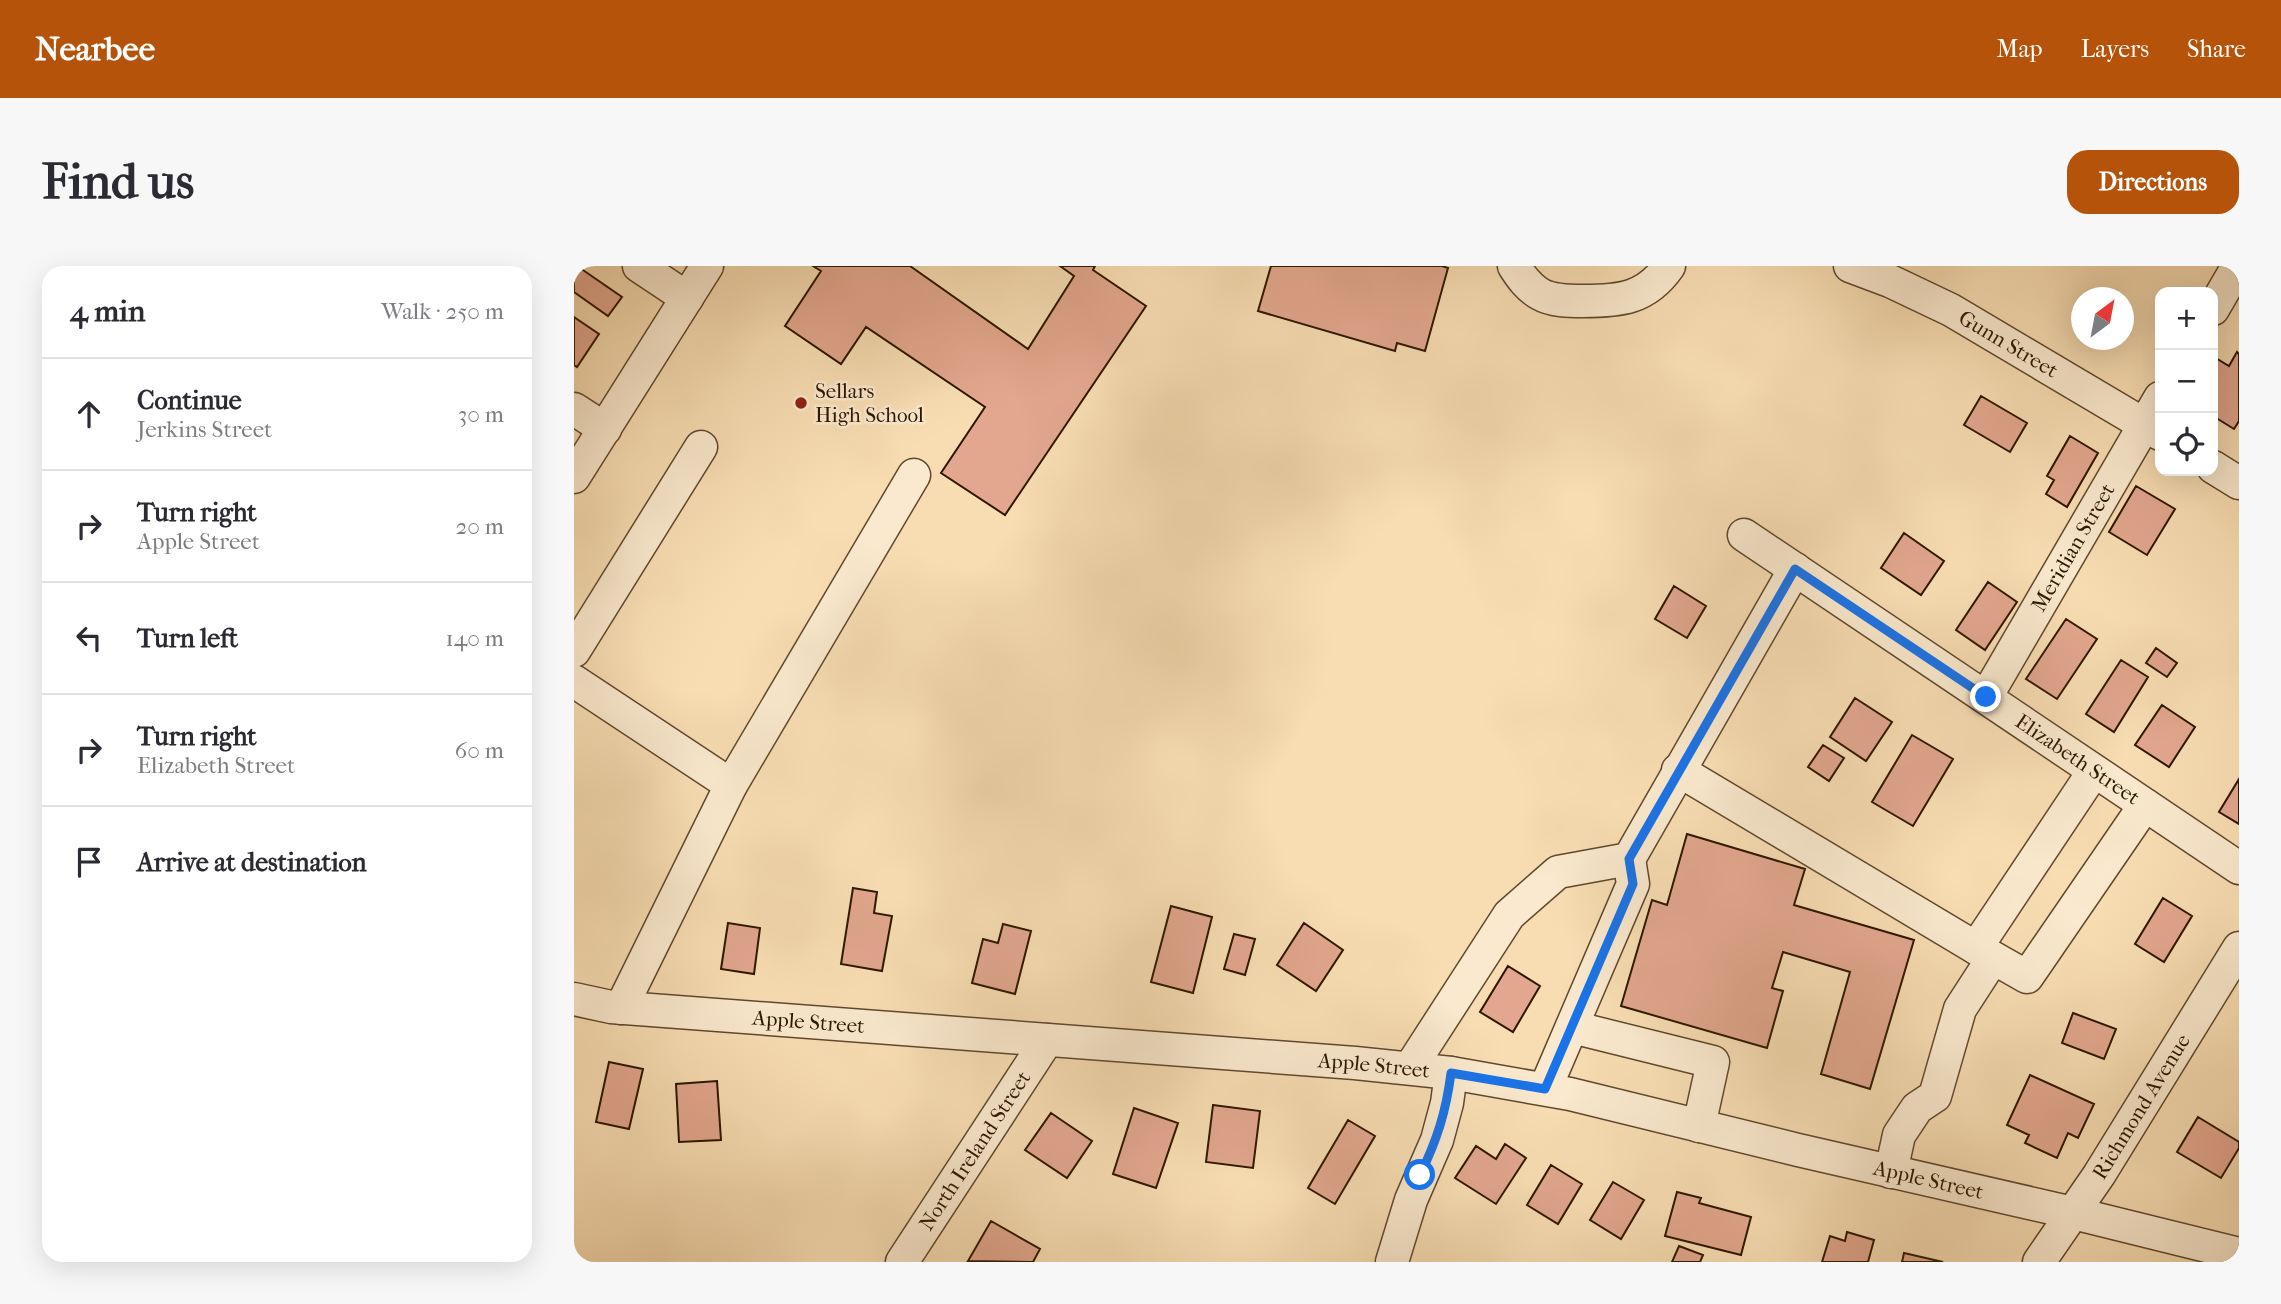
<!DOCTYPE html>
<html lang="en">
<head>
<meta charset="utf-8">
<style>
  body { margin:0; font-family:"IM FELL French Canon",serif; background:#f7f7f7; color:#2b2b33 }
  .controls { position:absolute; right:21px; top:21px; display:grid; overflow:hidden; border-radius:14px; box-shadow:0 7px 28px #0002 }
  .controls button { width:63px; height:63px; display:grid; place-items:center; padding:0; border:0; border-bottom:2px solid #e1e1e2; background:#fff; color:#2b2b33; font:35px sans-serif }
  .compass { position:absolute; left:1497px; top:21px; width:63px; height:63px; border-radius:50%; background:#fff; box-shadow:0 7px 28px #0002; rotate:32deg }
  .stop { position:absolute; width:21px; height:21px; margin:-16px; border:5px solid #1a73e8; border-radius:50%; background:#fff }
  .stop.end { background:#1a73e8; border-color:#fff; box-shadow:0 2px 7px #0008 }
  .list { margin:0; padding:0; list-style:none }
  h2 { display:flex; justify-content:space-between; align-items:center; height:91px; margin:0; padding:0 28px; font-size:30px }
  h2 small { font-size:23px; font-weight:400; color:#7c7c81 }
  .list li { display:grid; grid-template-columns:46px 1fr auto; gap:21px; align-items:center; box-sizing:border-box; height:112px; padding:0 28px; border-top:2px solid #e1e1e2 }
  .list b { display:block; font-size:26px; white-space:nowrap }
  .list p { margin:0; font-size:23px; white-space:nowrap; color:#7c7c81 }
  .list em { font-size:23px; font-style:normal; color:#7c7c81 }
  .icon { flex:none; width:38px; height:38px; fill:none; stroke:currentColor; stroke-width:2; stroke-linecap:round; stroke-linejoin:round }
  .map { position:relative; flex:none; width:1665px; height:996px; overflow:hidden; border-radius:21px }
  header { display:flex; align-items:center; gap:42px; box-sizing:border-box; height:98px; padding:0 35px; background:#b45309; color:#fff }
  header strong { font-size:33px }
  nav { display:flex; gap:38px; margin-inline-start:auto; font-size:24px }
  .intro { display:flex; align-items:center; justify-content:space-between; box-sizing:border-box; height:168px; padding:0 42px }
  h1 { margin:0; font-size:49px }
  .button { padding:18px 32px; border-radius:21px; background:#b45309; color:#fff; font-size:24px; font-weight:700 }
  main { display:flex; gap:42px; padding:0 42px }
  aside { flex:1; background:#fff; border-radius:21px; box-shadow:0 7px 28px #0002 }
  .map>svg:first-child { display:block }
</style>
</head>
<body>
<header>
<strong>Nearbee</strong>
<nav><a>Map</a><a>Layers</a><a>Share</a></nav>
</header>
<div class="intro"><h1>Find us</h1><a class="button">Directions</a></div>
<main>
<aside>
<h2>4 min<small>Walk · 250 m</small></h2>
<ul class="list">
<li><svg class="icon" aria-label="ahead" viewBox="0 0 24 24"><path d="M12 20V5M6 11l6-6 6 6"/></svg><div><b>Continue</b><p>Jerkins Street</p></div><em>30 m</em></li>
<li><svg class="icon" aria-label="right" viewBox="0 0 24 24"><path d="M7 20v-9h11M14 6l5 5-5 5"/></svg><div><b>Turn right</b><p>Apple Street</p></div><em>20 m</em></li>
<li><svg class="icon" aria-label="left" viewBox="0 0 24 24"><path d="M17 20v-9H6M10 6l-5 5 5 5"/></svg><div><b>Turn left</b></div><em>140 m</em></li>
<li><svg class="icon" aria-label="right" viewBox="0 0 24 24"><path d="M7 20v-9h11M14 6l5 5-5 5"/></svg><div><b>Turn right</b><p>Elizabeth Street</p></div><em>60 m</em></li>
<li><svg class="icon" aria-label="arrive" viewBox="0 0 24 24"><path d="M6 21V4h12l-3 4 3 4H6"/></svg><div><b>Arrive at destination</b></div></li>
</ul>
</aside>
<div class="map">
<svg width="1665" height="996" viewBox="0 0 1665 996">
  <rect width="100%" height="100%" fill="#f8ddb3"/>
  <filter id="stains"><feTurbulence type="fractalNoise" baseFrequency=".00286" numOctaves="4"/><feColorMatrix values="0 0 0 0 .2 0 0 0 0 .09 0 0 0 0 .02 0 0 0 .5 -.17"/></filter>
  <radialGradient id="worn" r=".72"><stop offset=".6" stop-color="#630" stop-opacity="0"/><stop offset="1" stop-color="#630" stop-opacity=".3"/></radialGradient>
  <path fill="#e2a78e" stroke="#2e1700" stroke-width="2" d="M239 0H336L454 83 500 10 486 0H521L519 4 572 40 431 249 367 207 411 141 292 61 267 98 211 60 247 5Z
    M697 0H868L874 2 851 85 823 77 821 85 684 45Z
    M6 2 48 31 34 50 0 26V11Z
    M0 51 25 68 3 101 0 99Z
    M1663 86 1665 88V155L1660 163 1639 150V94L1640 91 1655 100Z
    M1407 130 1453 157 1436 186 1390 159Z
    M1496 170 1524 187 1493 241 1472 228 1480 214 1473 210Z
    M1562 220 1601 243 1573 289 1535 266Z
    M1330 267 1370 295 1347 329 1307 302Z
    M1414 316 1443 336 1411 384 1382 364Z
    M1100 320 1132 340 1113 372 1081 353Z
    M1492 353 1523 373 1483 433 1452 413Z
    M1582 382 1603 397 1593 411 1572 397Z
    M1547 394 1574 411 1540 466 1512 448Z
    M1281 432 1318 456 1292 495 1256 471Z
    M1588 439 1621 461 1595 501 1561 479Z
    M1338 469 1379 493 1339 560 1298 536Z
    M1249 479 1270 492 1255 515 1234 501Z
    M1665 513V558L1645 546Z
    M1113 568 1231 603 1220 639 1340 674 1296 823 1247 808 1276 706 1209 686 1198 722 1209 725 1193 782 1047 740 1078 634 1093 639Z
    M279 622 303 626 300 647 318 650 308 705 267 698Z
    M1589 632 1618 650 1590 696 1561 678Z
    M597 640 638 651 619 727 577 716Z
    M154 657 186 662 180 708 147 703Z
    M730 657 769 684 742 725 703 699Z
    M429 658 457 665 441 728 398 717 409 673 424 677Z
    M660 668 681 673 671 709 650 703Z
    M934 700 966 720 939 766 906 746Z
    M1499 747 1542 763 1530 793 1488 777Z
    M35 796 69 803 55 863 22 856Z
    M1456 809 1520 838 1504 872 1494 867 1483 892 1451 877 1455 869 1433 859Z
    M143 815 147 874 105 876 102 818Z
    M639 839 686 845 679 902 632 896Z
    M560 842 604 857 582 922 539 908Z
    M477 847 518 875 493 912 451 884Z
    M1624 851 1665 876V882L1647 912 1603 886Z
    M774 854 801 870 761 938 734 922Z
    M931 878 952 892 922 938 881 912 902 880 922 893Z
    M977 899 1008 918 984 958 953 939Z
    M1039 916 1070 934 1047 973 1016 954Z
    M1103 926 1127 932 1125 937 1177 951 1167 989 1091 970Z
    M417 955 466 983 459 996 394 995Z
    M1273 966 1300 974 1294 996H1248L1256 970 1271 975Z
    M1105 980 1129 989 1126 996H1098Z
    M1330 987 1369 996H1328Z"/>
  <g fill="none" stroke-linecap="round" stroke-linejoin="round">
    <g stroke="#60482d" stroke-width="35">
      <g id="minor">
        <path d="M65 0 113 32"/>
        <path d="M940 0C947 11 954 21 966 28 978 35 995 35 1009 35 1046 35 1072 33 1095 0"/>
        <path id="s1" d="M1276 0 1316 15 1377 44 1586 168"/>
        <path d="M1639 43 1664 0"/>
        <path d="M0 143 31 163"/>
        <path d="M1639 201 1665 217"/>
        <path d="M0 211 133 0"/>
        <path id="s2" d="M1170 269 1665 602"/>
        <path d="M0 385 127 181"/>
        <path d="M0 415 157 519 47 742"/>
        <path id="s3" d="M1412 431 1586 132"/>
        <path d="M1104 504 1402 682"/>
        <path d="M1520 505 1402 682 1453 711 1571 539"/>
        <path d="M157 519 340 209"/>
        <path id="s4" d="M0 733 37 741 781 797 877 807 996 828 1224 884 1499 947 1665 988"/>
        <path d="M998 761 1139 796 1125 860"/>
        <path d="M836 802 935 649 984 606 1055 593 1221 303"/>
        <path d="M971 823 1059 618 1055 593"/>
        <path d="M1317 906 1325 869 1343 842 1361 830 1386 743 1419 692"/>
        <path id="s5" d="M328 996 473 774"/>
        <path d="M818 996 837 934 863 874 873 837 877 807"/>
        <path id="s6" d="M1465 996 1525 909 1665 682"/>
      </g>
    </g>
    <use href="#minor" stroke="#fae9ce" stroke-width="32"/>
  </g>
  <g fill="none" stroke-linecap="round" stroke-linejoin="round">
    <path stroke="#1a73e8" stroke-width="9" d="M846 909C863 874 872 846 877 807L971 823 1059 618 1055 593 1221 303 1412 431"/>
  </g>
  <circle fill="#8f2418" stroke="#fae9ce" stroke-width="2.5" cx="227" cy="137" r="7"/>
  <g text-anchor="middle" stroke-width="5" stroke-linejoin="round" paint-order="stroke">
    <g font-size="21" fill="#2e1700" stroke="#fae9ce">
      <text dy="7" stroke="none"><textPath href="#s1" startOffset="177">Gunn Street</textPath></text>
      <text dy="7" stroke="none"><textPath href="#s3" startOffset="173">Meridian Street</textPath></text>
      <text dy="7" stroke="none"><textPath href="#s2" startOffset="402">Elizabeth Street</textPath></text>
      <text dy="7" stroke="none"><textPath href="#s4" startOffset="236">Apple Street</textPath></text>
      <text dy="7" stroke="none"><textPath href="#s4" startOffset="803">Apple Street</textPath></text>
      <text dy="7" stroke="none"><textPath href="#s6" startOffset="186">Richmond Avenue</textPath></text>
      <text dy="7" stroke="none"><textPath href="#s5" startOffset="133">North Ireland Street</textPath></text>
      <text dy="7" stroke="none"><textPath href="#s4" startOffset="1370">Apple Street</textPath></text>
    </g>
    <g font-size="21" fill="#2e1700" stroke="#fae9ce" text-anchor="start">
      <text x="241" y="132">Sellars<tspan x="241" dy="24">High School</tspan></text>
    </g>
  </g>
  <rect width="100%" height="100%" filter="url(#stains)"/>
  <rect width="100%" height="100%" fill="url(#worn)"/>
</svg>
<div class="controls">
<button>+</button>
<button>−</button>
<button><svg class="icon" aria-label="locate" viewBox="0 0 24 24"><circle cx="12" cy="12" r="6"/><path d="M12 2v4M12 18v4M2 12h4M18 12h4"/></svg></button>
</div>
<svg class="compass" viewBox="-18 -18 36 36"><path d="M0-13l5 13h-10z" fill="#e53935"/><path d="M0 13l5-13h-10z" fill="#7c7c81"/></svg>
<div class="stop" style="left:846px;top:909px"></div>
<div class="stop end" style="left:1412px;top:431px"></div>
</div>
</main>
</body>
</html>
